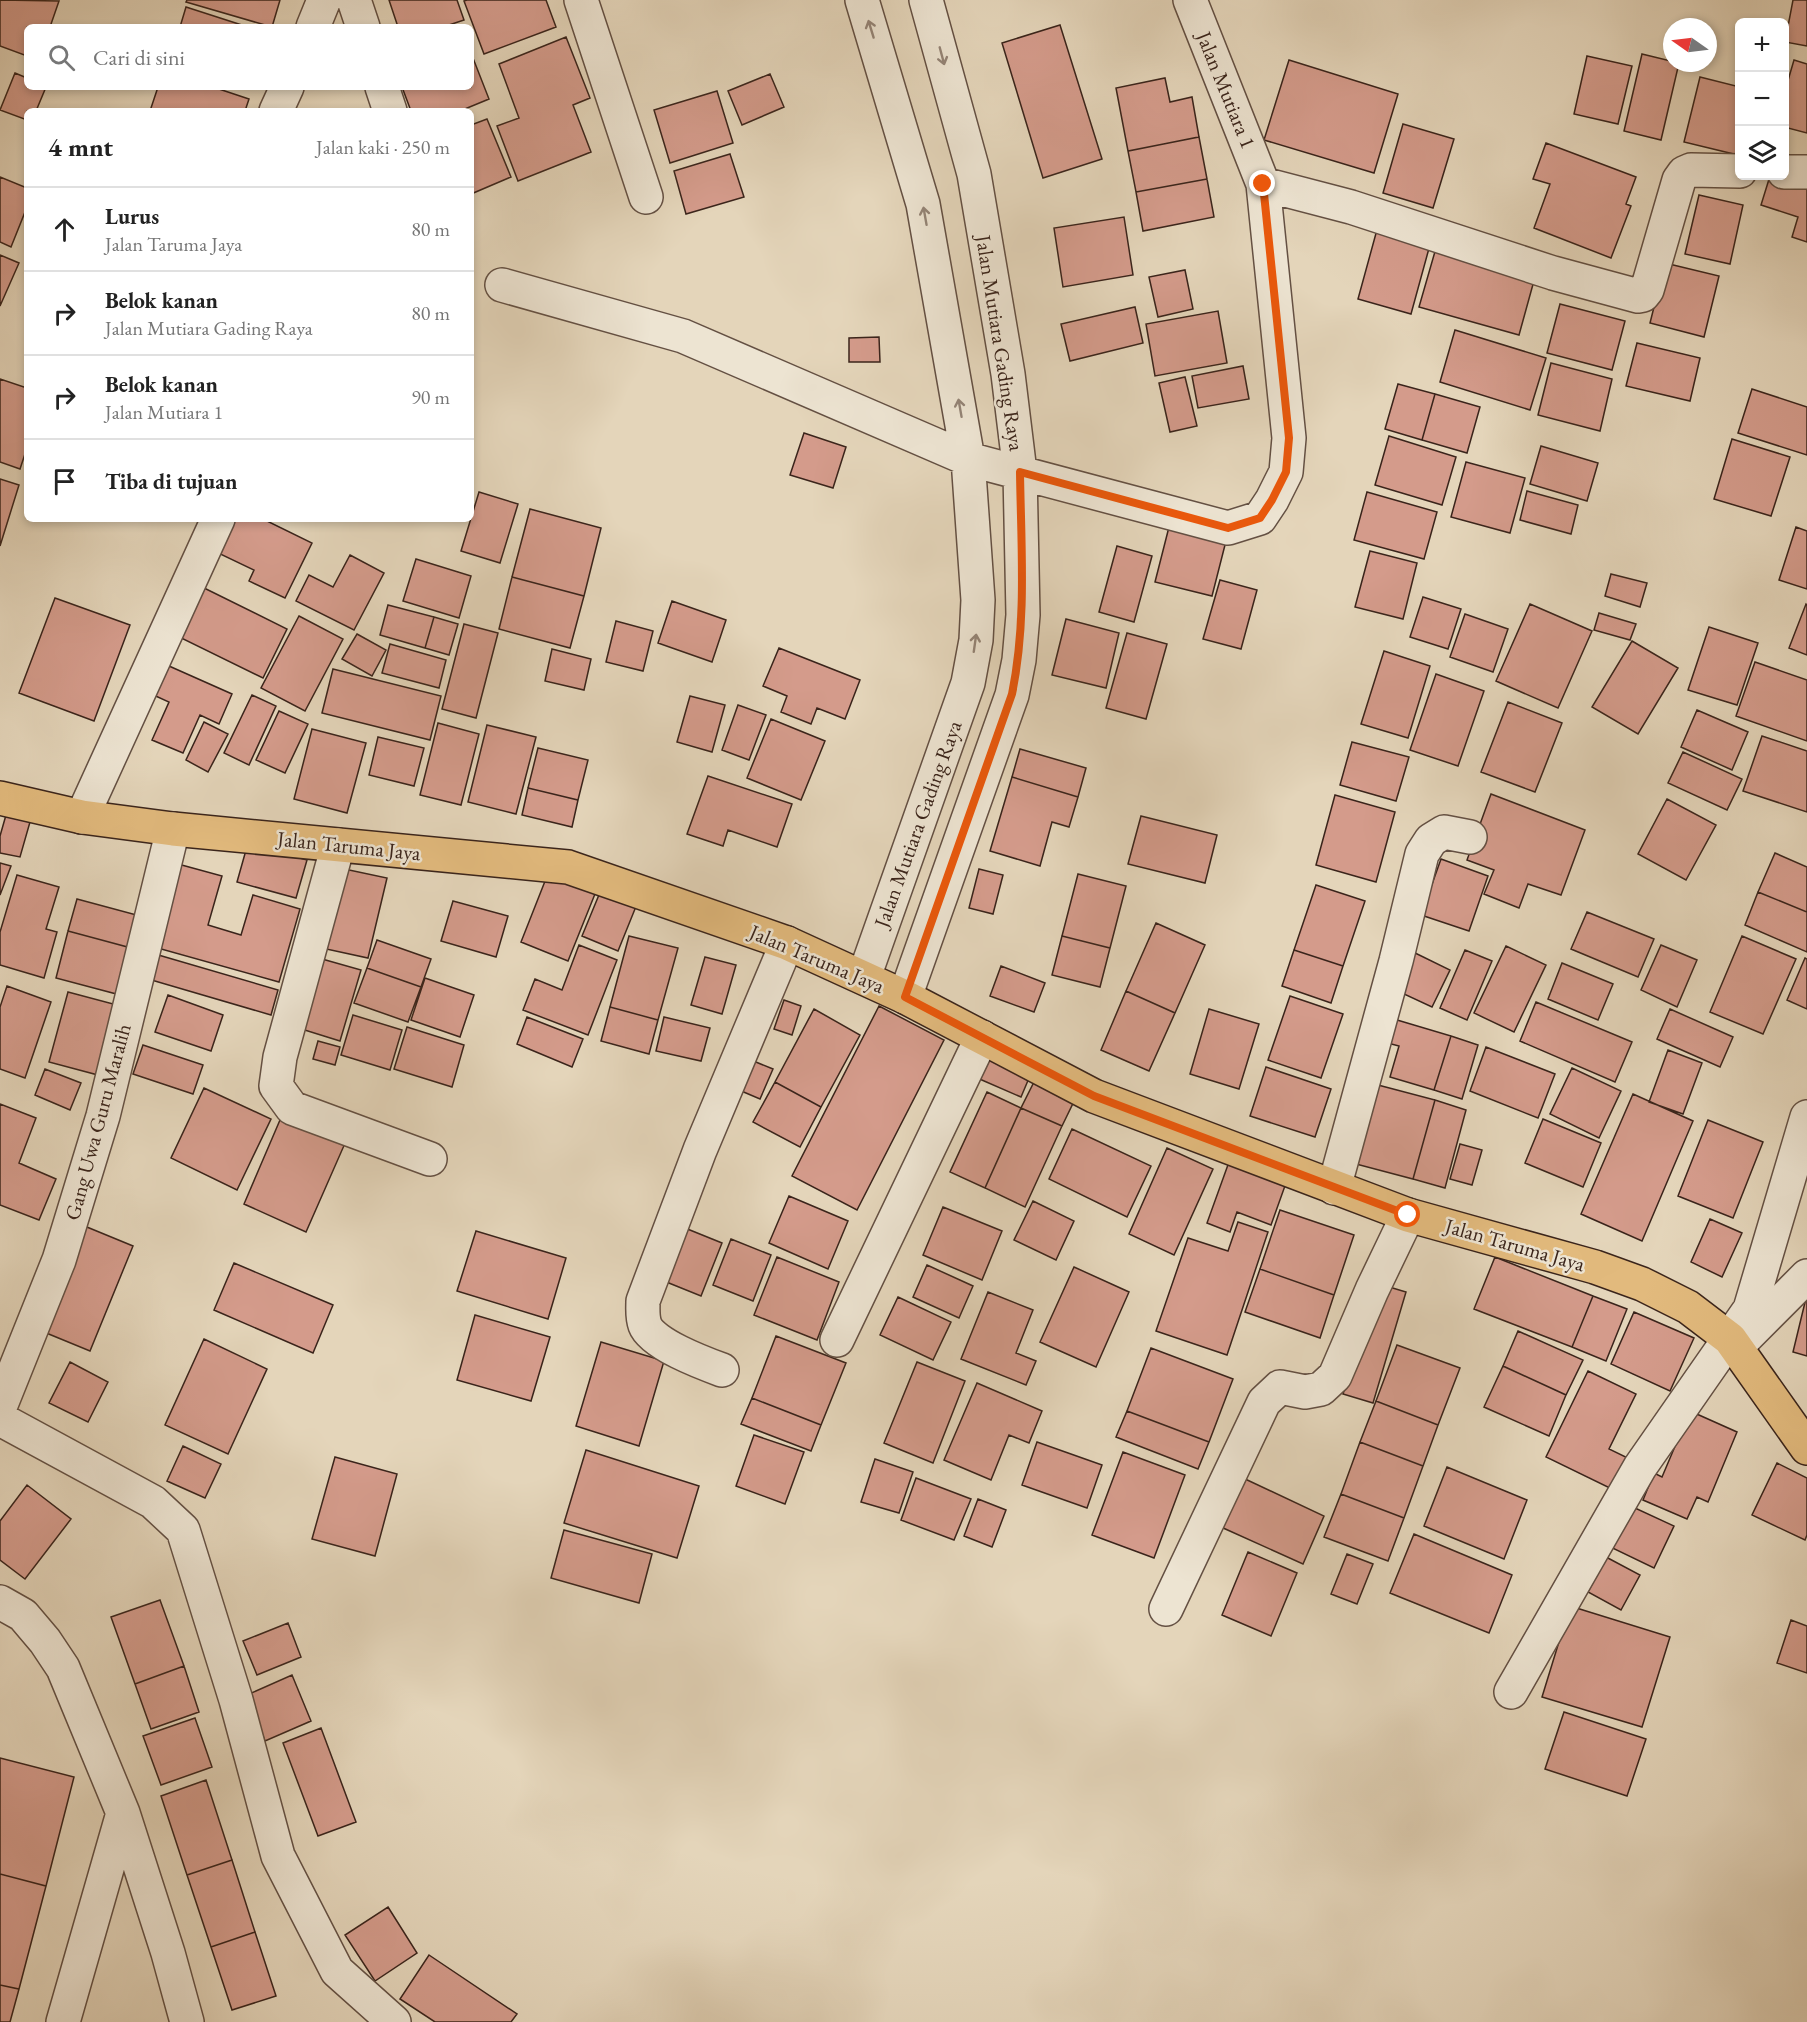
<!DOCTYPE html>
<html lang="id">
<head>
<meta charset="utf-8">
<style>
  body { margin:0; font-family:"EB Garamond",serif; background:#f6f6f6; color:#222 }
  .controls { position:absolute; right:18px; top:18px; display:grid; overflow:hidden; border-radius:9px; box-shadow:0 3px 9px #0003 }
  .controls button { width:54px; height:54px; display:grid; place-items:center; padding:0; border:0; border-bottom:2px solid #e0e0e0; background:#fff; color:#222; font:30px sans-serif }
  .compass { position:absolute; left:1663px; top:18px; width:54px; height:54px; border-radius:50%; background:#fff; box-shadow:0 3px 9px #0003; rotate:284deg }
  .stop { position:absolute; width:18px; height:18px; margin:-14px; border:4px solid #ea580c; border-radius:50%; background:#fff }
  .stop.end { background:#ea580c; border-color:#fff; box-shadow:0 2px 6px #0008 }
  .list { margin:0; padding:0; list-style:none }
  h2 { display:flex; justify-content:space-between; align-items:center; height:78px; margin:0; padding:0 24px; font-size:26px }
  h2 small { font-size:20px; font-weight:400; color:#767676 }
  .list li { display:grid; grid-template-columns:39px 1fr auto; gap:18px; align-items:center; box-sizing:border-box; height:84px; padding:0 24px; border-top:2px solid #e0e0e0 }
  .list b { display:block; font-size:22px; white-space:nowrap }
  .list p { margin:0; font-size:20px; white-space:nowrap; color:#767676 }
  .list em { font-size:20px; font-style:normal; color:#767676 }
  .icon { flex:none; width:33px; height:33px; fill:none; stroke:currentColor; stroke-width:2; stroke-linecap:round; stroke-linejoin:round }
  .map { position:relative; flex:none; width:1807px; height:2022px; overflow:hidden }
  .search { position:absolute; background:#fff; box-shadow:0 3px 9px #0003; left:24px; top:24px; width:450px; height:66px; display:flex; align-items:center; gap:15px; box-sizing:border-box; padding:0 21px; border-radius:9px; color:#767676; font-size:22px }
  .panel { position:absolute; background:#fff; box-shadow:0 3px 9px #0003; left:24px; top:108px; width:450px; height:414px; border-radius:9px }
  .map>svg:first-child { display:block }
</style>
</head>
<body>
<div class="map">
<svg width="1807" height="2022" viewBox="0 0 1807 2022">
  <rect width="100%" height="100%" fill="#e4d5ba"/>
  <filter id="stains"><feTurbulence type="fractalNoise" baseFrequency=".00333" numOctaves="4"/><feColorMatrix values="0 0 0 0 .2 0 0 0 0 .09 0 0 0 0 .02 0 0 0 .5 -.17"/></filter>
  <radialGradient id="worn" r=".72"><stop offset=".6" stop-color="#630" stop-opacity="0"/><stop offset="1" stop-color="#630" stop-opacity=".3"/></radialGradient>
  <path fill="#d49b8b" stroke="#3a241b" stroke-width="1.5" d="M0 0 59 1 50 27H27V56L0 46Z
    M187 0H280L272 27 186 2Z
    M389 0H457L464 20 443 27H398Z
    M467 0H546L556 27 484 54 464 1Z
    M1793 0H1807V46L1785 42Z
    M186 7 248 27H180Z
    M1060 25 1102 159 1043 178 1002 43Z
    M566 37 590 98 573 105 591 152 518 181 497 126 519 118 499 64Z
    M471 53 489 99 460 111H411L402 87H471Z
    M1642 54 1679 63 1661 140 1624 131Z
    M1587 56 1632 66 1618 124 1574 114Z
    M1289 60 1398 94 1374 173 1264 140Z
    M1794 60 1807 64V133L1784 127V94Z
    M15 73 27 78V87H46L36 111H27V120L0 110Z
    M770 74 784 107 742 125 728 91Z
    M1700 77 1740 87V148L1738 155 1684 142Z
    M1165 78 1170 102 1192 97 1199 137 1128 151 1116 88Z
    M158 87H213L249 99 245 111H150Z
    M717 91 733 143 670 163 654 110Z
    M487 119 511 177 471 194V125Z
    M1403 124 1454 139 1433 208 1383 193Z
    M1199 137 1207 179 1136 192 1128 151Z
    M1546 143 1636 177 1626 204 1631 206 1611 258 1534 228 1550 184 1533 179Z
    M730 154 744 197 686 214 674 171Z
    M1770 176 1807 185V242L1792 237 1798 217 1761 205Z
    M0 177 27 188V207L11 247 0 242Z
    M1207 179 1214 217 1143 231 1136 192Z
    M1699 195 1743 205 1730 264 1685 254Z
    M1124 217 1133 275 1063 287 1054 228Z
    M1378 226 1431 241 1411 314 1358 299Z
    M1436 248 1535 277 1519 335 1419 307Z
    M0 255 19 263 0 306Z
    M1665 263 1719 276 1704 337 1650 323Z
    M1185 270 1193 309 1158 317 1149 277Z
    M1560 304 1625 321 1612 370 1547 353Z
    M1135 307 1143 343 1070 361 1061 324Z
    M1218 311 1227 363 1155 376 1146 324Z
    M1455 330 1546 358 1530 410 1440 382Z
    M879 337 880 362H849V338Z
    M1637 343 1700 358 1690 401 1626 386Z
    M1551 363 1612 379 1600 431 1538 415Z
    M1243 366 1249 399 1198 408 1192 376Z
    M1185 377 1197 426 1170 432 1159 383Z
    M0 379 27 388V448L20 469 0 462Z
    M1398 384 1435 394 1422 440 1385 429Z
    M1752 389 1807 407V455L1738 433Z
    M1435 394 1480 407 1467 453 1422 440Z
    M804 433 846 447 833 488 790 475Z
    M1389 436 1456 457 1442 505 1375 485Z
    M1732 439 1790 457 1771 516 1714 499Z
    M1541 446 1598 463 1587 501 1530 484Z
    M1466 462 1525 478 1510 533 1451 517Z
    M0 479 19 485 0 546Z
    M1527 491 1578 505 1571 534 1520 520Z
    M479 492 518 504 500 563 461 551Z
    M1367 492 1437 512 1424 559 1354 540Z
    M530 509 601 528 584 596 512 577Z
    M232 519H263L312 543 285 598 249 581 254 570 216 552Z
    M1169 527 1226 541 1212 596 1155 582Z
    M1796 527 1807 531V589L1779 580Z
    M1117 546 1152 556 1134 622 1099 612Z
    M1370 551 1417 563 1403 619 1355 607Z
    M350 555 384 573 354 630 296 601 309 575 333 587Z
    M416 559 471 576 459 618 403 601Z
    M1611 574 1647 583 1640 607 1605 596Z
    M512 577 584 596 570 648 499 629Z
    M1220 580 1257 590 1241 649 1203 639Z
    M198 585 287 629 263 678 173 634Z
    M1423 597 1461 609 1448 649 1410 637Z
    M55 598 130 625 94 721 19 693Z
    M672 601 726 620 712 662 658 643Z
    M1530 604 1592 631 1558 708 1496 681Z
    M1806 604 1807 605V655L1789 648Z
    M388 605 434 617 425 648 380 635Z
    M1599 613 1636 624 1630 640 1594 630Z
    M1465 614 1508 629 1493 672 1450 657Z
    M299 616 343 639 305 711 261 688Z
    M434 617 458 624 449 655 425 648Z
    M1066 619 1119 633 1106 688 1052 675Z
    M616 621 653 631 643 671 606 662Z
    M464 624 498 633 476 718 442 709Z
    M1709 627 1758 643 1737 705 1688 690Z
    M1127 633 1167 644 1146 719 1106 708Z
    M357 634 386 650 372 676 342 659Z
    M1632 641 1678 668 1638 734 1592 707Z
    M390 644 446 660 439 688 382 673Z
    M779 648 860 680 845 719 817 708 811 724 781 712 787 696 763 686Z
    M552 649 591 659 584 690 545 681Z
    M1384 651 1430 666 1408 738 1361 724Z
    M160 662 232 694 219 724 200 715 183 753 152 740 169 702 147 692Z
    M1755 662 1807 680V741L1736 716Z
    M333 669 441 696 430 740 322 713Z
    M1436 674 1484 691 1458 766 1410 750Z
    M252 695 276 706 249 765 224 753Z
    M690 696 725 705 712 752 677 742Z
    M1508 702 1562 723 1535 792 1481 772Z
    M738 705 766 715 749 760 722 750Z
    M1697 710 1748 732 1732 770 1681 747Z
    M279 711 308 724 285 773 256 760Z
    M771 719 825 741 801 800 747 778Z
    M204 722 228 734 208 772 186 760Z
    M438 723 479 734 461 805 420 795Z
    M487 725 536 737 516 814 468 802Z
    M312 729 366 743 347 813 294 799Z
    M1762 736 1807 751V812L1743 791Z
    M378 737 424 748 414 786 369 775Z
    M1352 742 1409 757 1396 801 1340 785Z
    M538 748 588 760 578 800 528 788Z
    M1020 749 1086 768 1078 797 1012 777Z
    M1683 752 1742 779 1727 810 1668 783Z
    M708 776 792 804 777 847 728 830 723 846 687 834Z
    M1012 777 1078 797 1069 827 1052 822 1040 866 990 851Z
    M528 788 578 800 572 827 522 815Z
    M1491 794 1585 830 1561 895 1528 884 1519 908 1484 894 1494 870 1467 860Z
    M1335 795 1395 812 1376 882 1316 865Z
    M1667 799 1716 825 1686 880 1638 854Z
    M8 808 32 815 20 857 0 853V836Z
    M1141 816 1217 835 1205 883 1128 864Z
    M248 843 307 860 296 898 237 882Z
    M1775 853 1807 867V912L1758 892Z
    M1441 859 1488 876 1469 931 1421 915Z
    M0 863 11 866 0 895Z
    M178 864 222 876 208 925 241 935 253 895 300 909 279 982 154 947Z
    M551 866 599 884 568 961 521 942Z
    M335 867 387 878 368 958 317 947Z
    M979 869 1003 875 993 914 969 908Z
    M1078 874 1126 886 1110 948 1062 936Z
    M17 875 59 887 46 929 57 932 44 978 0 965V932Z
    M1316 885 1365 901 1343 966 1294 950Z
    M601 890 637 904 618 951 582 936Z
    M1758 892 1807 912V952L1745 925Z
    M77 899 144 917 135 949 68 931Z
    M453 901 508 916 496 957 441 941Z
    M1587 912 1654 939 1638 977 1571 949Z
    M1156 923 1205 945 1175 1013 1126 991Z
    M68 931 135 949 124 996 56 978Z
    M629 936 678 948 658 1020 610 1007Z
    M1062 936 1110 948 1100 987 1052 975Z
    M1742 936 1796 959 1763 1034 1710 1012Z
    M377 940 431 959 421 987 367 968Z
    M579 945 617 960 588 1035 523 1010 535 979 562 990Z
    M1661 945 1697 960 1677 1007 1641 990Z
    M1506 946 1546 965 1514 1032 1474 1013Z
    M1294 950 1343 966 1331 1003 1282 986Z
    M1409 950 1450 970 1432 1007 1391 988Z
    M1465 950 1492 961 1467 1020 1440 1008Z
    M155 954 278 990 271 1015 148 979Z
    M315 957 361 970 340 1041 295 1027Z
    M705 957 736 965 722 1014 691 1005Z
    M1805 958 1807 959V1009L1787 1000Z
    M1562 963 1613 984 1598 1020 1548 999Z
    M1001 966 1045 983 1034 1012 990 996Z
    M367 968 421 987 408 1022 354 1003Z
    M425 978 474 995 460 1037 411 1020Z
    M7 986 51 1002 25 1078 0 1069V1007Z
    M1126 991 1175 1013 1149 1071 1101 1050Z
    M68 992 117 1005 98 1075 49 1062Z
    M168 995 223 1015 211 1051 155 1032Z
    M1290 996 1343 1014 1321 1078 1268 1060Z
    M784 1000 801 1006 792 1035 774 1029Z
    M1536 1002 1632 1042 1615 1082 1520 1041Z
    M879 1006 944 1040 857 1210 792 1176Z
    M610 1007 658 1020 649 1054 601 1041Z
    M814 1009 860 1035 821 1107 775 1082Z
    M1209 1009 1259 1024 1239 1089 1190 1074Z
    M1670 1009 1733 1037 1720 1067 1657 1039Z
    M353 1015 402 1030 390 1070 341 1055Z
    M527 1017 583 1039 572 1067 517 1044Z
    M664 1017 710 1028 701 1061 656 1051Z
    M1387 1017 1451 1036 1434 1090 1390 1077 1399 1046 1380 1041Z
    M407 1027 464 1045 452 1087 394 1069Z
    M1451 1036 1478 1045 1462 1099 1434 1090Z
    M318 1041 340 1047 335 1065 313 1059Z
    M143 1045 203 1065 193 1094 133 1074Z
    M1486 1047 1555 1074 1538 1118 1470 1091Z
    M1668 1050 1702 1063 1683 1114 1649 1102Z
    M986 1052 1032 1071 1021 1097 975 1077Z
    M751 1060 773 1069 760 1099 739 1090Z
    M1266 1067 1331 1089 1315 1137 1250 1116Z
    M1572 1068 1621 1091 1599 1138 1550 1114Z
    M45 1069 81 1083 70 1110 35 1095Z
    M1038 1074 1078 1093 1062 1126 1021 1108Z
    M775 1082 821 1107 800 1147 753 1122Z
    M1378 1085 1435 1100 1413 1179 1356 1164Z
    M204 1088 271 1119 237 1190 171 1158Z
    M987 1092 1021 1108 985 1188 950 1172Z
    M1633 1094 1693 1121 1642 1241 1581 1214Z
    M1435 1100 1466 1110 1445 1188 1413 1179Z
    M0 1104 36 1118 19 1163 56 1179 39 1220 0 1205Z
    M1021 1108 1062 1126 1025 1207 985 1188Z
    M283 1113 346 1141 306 1232 244 1204Z
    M1543 1119 1601 1143 1583 1187 1525 1163Z
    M1708 1120 1763 1142 1733 1218 1678 1196Z
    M1072 1129 1151 1166 1127 1217 1049 1179Z
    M1460 1144 1482 1150 1472 1185 1450 1179Z
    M1167 1148 1213 1169 1174 1255 1129 1234Z
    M1229 1162 1286 1183 1271 1225 1237 1212 1230 1232 1207 1223Z
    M789 1196 848 1221 828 1269 769 1243Z
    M1033 1201 1074 1221 1056 1260 1014 1240Z
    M943 1207 1002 1231 982 1280 923 1255Z
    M1280 1210 1354 1235 1334 1295 1260 1269Z
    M1710 1219 1742 1233 1722 1277 1691 1262Z
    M1238 1222 1268 1232 1227 1355 1156 1331 1188 1238 1228 1251Z
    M82 1225 133 1246 90 1351 39 1330Z
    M680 1226 722 1243 701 1296 659 1279Z
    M476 1231 566 1258 548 1319 457 1291Z
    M731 1239 771 1255 753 1301 713 1285Z
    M777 1257 839 1282 817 1340 754 1315Z
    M1495 1257 1593 1296 1572 1347 1474 1309Z
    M234 1263 333 1305 313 1353 214 1310Z
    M927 1265 973 1286 959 1318 913 1297Z
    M1074 1267 1129 1292 1096 1367 1040 1342Z
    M1260 1269 1334 1295 1320 1338 1245 1312Z
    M1376 1283 1406 1292 1373 1403 1343 1394Z
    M988 1292 1033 1310 1016 1353 1036 1361 1026 1385 961 1359Z
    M1807 1294V1356L1793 1352Z
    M1593 1296 1627 1309 1606 1361 1572 1347Z
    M898 1297 951 1322 933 1360 880 1335Z
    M1634 1312 1694 1338 1670 1391 1611 1364Z
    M475 1315 550 1337 531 1401 457 1380Z
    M1518 1331 1583 1360 1566 1395 1503 1366Z
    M776 1336 846 1363 821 1425 752 1398Z
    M204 1339 267 1369 228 1454 165 1425Z
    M601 1342 664 1361 639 1446 576 1426Z
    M1397 1345 1460 1368 1438 1425 1376 1401Z
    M1151 1348 1233 1379 1209 1442 1127 1411Z
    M70 1362 108 1382 88 1422 49 1403Z
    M917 1362 965 1381 933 1463 884 1443Z
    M1503 1366 1566 1395 1549 1436 1484 1407Z
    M1588 1371 1636 1394 1609 1449 1634 1461 1618 1492 1546 1457Z
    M977 1383 1042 1411 1029 1443 1009 1435 991 1480 944 1460Z
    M752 1398 821 1425 811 1451 741 1424Z
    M1376 1401 1438 1425 1423 1466 1360 1442Z
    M1127 1411 1209 1442 1198 1469 1116 1437Z
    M1690 1411 1737 1432 1708 1502 1697 1497 1687 1519 1643 1500 1654 1473 1662 1477Z
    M754 1435 804 1452 785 1504 736 1486Z
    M1037 1442 1102 1465 1087 1508 1022 1485Z
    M1360 1442 1423 1466 1404 1518 1341 1494Z
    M183 1446 221 1464 205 1498 167 1481Z
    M586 1450 699 1486 677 1558 564 1523Z
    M1123 1452 1185 1475 1154 1558 1092 1535Z
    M335 1457 397 1474 375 1556 312 1539Z
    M875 1459 913 1472 899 1513 861 1502Z
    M1777 1463 1807 1478V1535L1805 1540 1752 1515Z
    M1447 1467 1527 1500 1504 1559 1424 1526Z
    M916 1478 971 1499 954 1540 901 1520Z
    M1243 1478 1324 1516 1303 1564 1221 1527Z
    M27 1485 71 1519 25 1579 0 1560V1521Z
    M1341 1494 1404 1518 1388 1561 1324 1537Z
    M978 1499 1006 1510 992 1547 964 1536Z
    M1622 1502 1674 1526 1654 1568 1602 1543Z
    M564 1530 652 1554 639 1603 551 1578Z
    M1414 1534 1512 1575 1489 1633 1390 1593Z
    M1248 1552 1297 1573 1271 1636 1222 1615Z
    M1347 1554 1373 1564 1357 1604 1331 1594Z
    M1606 1557 1640 1575 1621 1610 1588 1592Z
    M160 1600 184 1666 135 1684 111 1617Z
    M1570 1606 1670 1637 1642 1727 1542 1697Z
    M1791 1620 1807 1626V1673L1777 1663Z
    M288 1623 301 1657 257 1675 243 1641Z
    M184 1666 199 1712 151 1729 135 1684Z
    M292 1675 311 1721 265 1741 247 1695Z
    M1564 1712 1646 1739 1627 1796 1545 1769Z
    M195 1718 212 1767 161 1785 143 1736Z
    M321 1728 356 1822 318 1836 283 1743Z
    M0 1758 74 1777 46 1886 0 1874Z
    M206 1780 232 1860 187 1875 161 1796Z
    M232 1860 255 1932 211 1947 187 1875Z
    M0 1874 46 1886 19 1989 0 1985Z
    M388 1907 417 1953 375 1981 345 1935Z
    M255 1932 276 1996 232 2010 211 1947Z
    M429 1955 517 2014 511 2022H435L400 1999Z
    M0 1985 19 1989 10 2022H0Z"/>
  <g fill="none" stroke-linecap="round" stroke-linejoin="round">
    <g stroke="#645043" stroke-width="36">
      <path id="street" d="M354 0 363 27
        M581 0 646 197
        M862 0 923 204 968 459 978 600 976 640 968 683 864 977
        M313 27 324 0
        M382 87 390 111
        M276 111 287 87
        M1784 172H1807
        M1263 184 1351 207 1553 273 1638 296 1643 295 1647 290 1679 180 1684 173 1691 170 1740 171
        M502 285 683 336 968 459 1228 528 1260 518 1272 500 1286 472 1289 438 1263 184 1190 0
        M82 817 218 519
        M338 845 280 1057 276 1086 292 1108 430 1159
        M905 997 1012 695 1019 660 1023 615 1020 472 1008 374 974 174 926 0
        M1334 1188 1396 961 1422 854 1431 840 1444 832 1470 837
        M837 1340 982 1037
        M1743 1340 1807 1276
        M722 1370C703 1363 652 1344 645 1325 642 1317 643 1309 643 1301L700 1150 787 943
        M0 1407 59 1260 103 1116 173 829
        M0 1419 153 1502 183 1530 236 1700 278 1856 337 1971 394 2022
        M0 1602 23 1615 45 1641 63 1668 123 1813 168 1953 187 2022
        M1166 1609 1264 1402 1280 1387 1305 1392 1321 1389 1335 1376 1372 1290 1408 1215
        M1511 1692 1640 1467 1750 1309 1807 1117
        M63 2022 123 1813"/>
    </g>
    <g stroke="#3a241b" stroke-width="36">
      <path id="primary" d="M0 798 82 817 173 829 568 867 787 943 905 997 1094 1096 1408 1215 1595 1267 1642 1284 1688 1307 1730 1339 1807 1448"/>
    </g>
    <use href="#street" stroke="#ede4d2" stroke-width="33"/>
    <use href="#primary" stroke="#e2ba7d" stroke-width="33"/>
  </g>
  <defs><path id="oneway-shaft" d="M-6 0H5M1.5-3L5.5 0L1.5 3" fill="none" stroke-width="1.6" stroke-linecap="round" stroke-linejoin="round" transform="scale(1.5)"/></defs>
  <g stroke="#948476">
    <use href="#oneway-shaft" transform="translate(871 29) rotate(-107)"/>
    <use href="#oneway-shaft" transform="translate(942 56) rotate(75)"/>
    <use href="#oneway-shaft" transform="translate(925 216) rotate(-100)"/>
    <use href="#oneway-shaft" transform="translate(960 408) rotate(-100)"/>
    <use href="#oneway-shaft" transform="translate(975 643) rotate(-82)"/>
  </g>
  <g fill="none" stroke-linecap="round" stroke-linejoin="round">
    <path stroke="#ea580c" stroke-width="8" d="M1263 184 1289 438 1286 472 1272 500 1260 518 1228 528 1020 472C1021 546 1027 621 1012 694L905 997 1094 1096 1408 1215"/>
  </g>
  <g text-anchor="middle" stroke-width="5" stroke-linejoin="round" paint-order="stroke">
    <g font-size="21" fill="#3a241b" stroke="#ede4d2">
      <text transform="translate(1226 90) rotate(68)" y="7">Jalan Mutiara 1</text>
      <text transform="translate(1000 343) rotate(81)" y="7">Jalan Mutiara Gading Raya</text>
      <text transform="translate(918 824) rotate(-70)" y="7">Jalan Mutiara Gading Raya</text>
      <text transform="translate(349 846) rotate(6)" y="7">Jalan Taruma Jaya</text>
      <text transform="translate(817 959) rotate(23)" y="7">Jalan Taruma Jaya</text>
      <text transform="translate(98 1122) rotate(-75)" y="7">Gang Uwa Guru Maralih</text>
      <text transform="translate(1515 1245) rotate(16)" y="7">Jalan Taruma Jaya</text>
    </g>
  </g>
  <rect width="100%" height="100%" filter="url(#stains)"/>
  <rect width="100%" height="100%" fill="url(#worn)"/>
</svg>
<div class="controls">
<button>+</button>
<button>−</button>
<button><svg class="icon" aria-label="layers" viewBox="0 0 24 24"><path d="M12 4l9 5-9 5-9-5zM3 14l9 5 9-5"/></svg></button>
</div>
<svg class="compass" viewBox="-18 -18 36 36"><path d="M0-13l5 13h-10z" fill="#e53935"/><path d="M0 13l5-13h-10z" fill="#767676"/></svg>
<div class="stop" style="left:1408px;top:1215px"></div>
<div class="stop end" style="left:1263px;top:184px"></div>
<div class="search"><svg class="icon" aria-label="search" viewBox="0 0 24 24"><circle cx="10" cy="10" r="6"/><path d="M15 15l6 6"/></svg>Cari di sini</div>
<section class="panel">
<h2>4 mnt<small>Jalan kaki · 250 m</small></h2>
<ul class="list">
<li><svg class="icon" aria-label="ahead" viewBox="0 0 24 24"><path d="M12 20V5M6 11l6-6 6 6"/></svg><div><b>Lurus</b><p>Jalan Taruma Jaya</p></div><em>80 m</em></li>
<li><svg class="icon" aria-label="right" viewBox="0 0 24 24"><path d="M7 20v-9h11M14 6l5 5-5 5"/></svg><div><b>Belok kanan</b><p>Jalan Mutiara Gading Raya</p></div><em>80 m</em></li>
<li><svg class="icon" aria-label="right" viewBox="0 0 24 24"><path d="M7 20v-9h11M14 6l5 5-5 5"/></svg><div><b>Belok kanan</b><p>Jalan Mutiara 1</p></div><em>90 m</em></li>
<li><svg class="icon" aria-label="arrive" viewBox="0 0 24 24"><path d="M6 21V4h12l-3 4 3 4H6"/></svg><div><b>Tiba di tujuan</b></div></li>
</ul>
</section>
</div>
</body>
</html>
